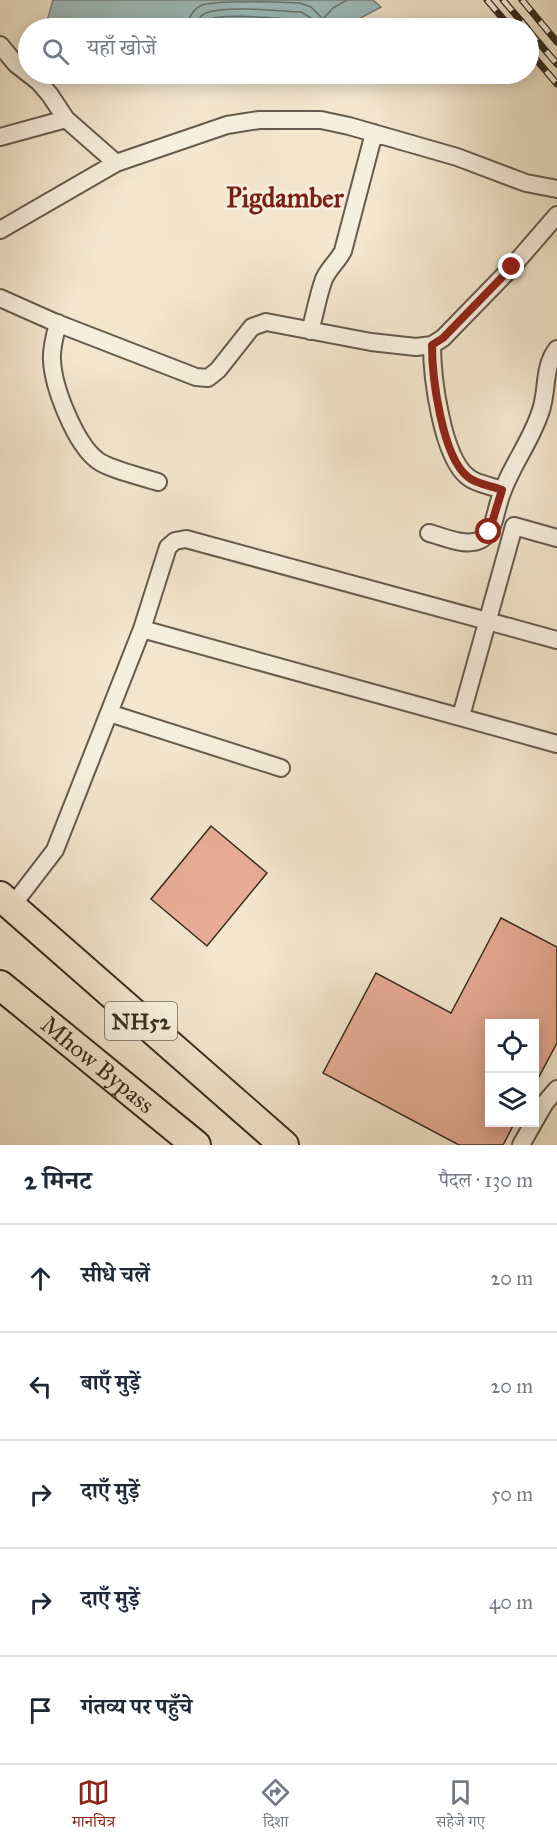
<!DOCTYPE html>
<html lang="hi">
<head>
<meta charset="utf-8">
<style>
  body { margin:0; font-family:"IM FELL Great Primer","Noto Serif Devanagari",serif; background:#f2f2f3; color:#1f2937 }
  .controls { position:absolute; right:18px; bottom:18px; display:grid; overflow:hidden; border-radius:0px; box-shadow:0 3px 15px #0003 }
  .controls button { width:54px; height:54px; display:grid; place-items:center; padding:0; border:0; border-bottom:2px solid #e0e1e3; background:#fff; color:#1f2937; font:30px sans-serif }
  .stop { position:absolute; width:18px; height:18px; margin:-14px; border:4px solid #8f2418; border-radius:50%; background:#fff }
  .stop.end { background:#8f2418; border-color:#fff; box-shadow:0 2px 6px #0008 }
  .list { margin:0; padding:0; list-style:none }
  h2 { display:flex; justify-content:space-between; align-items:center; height:78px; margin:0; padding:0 24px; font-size:26px }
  h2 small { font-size:20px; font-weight:400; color:#747a83 }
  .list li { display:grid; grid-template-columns:39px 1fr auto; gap:18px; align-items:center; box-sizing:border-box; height:108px; padding:0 24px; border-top:2px solid #e0e1e3 }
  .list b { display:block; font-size:22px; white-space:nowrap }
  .list em { font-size:20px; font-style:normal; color:#747a83 }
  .icon { flex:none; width:33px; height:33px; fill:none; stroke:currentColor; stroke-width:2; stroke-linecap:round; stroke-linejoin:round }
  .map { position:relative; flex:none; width:557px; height:1145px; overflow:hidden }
  .search { position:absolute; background:#fff; box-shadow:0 3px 15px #0003; left:18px; right:18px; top:18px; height:66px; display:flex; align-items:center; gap:15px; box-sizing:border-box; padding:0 21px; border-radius:33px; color:#747a83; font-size:22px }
  .sheet { height:618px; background:#fff }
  nav { display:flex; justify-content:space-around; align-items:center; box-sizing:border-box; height:84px; border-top:2px solid #e0e1e3; background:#fff; font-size:16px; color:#747a83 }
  nav a { display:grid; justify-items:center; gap:3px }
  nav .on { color:#8f2418 }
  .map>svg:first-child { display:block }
</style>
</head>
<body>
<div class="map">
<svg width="557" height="1145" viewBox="0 0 557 1145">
  <rect width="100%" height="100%" fill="#f3e6cd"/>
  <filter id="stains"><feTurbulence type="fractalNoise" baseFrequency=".00333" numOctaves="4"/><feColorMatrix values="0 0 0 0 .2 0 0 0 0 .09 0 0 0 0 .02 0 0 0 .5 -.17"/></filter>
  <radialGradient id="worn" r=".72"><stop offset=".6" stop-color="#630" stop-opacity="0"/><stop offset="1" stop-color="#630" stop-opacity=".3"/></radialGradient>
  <path fill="#9dbebf" stroke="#748480" stroke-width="1.5" d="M53 0H373L381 7 344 27 230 23 192 28H45Z"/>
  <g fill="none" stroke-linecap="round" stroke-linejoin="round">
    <path stroke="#6a7670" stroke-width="1.5" d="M188 28C188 19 192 10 202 5 223 0 275 2 300 3L311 7 323 19 333 8 347 0
      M197 28C197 22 199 16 206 13 226 5 278 11 301 12L311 18 313 28
      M205 28C205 24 204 23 208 20 222 12 281 19 300 20L304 23 306 28"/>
  </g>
  <path fill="#e8ac96" stroke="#372d21" stroke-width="1.5" d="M211 826 267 873 207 946 151 899Z
    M501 918 557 947V1043L534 1086V1023H490V1122H515L503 1145H459L323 1073 376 973 451 1013Z"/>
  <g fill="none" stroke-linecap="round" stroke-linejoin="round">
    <g stroke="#665b4c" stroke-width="20">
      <path id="minor" d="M0 45 16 64 39 82 50 95 66 119 116 163
        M0 137 66 119
        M0 230 116 163 227 125 259 120H321L349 126 457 157 526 183 557 189
        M0 298 54 322 196 377 208 378 218 370 252 327 266 322 371 342 416 347 432 345 443 338 512 267 557 215
        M58 323C55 335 51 348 52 360 53 387 75 443 97 460 108 469 143 477 158 482
        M310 331C315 314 318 295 324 279 329 268 338 261 343 251L374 133
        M432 345C432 377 442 457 468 477 476 484 492 486 502 490
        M429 533C445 537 467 548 482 539 494 531 495 514 499 502 508 469 531 443 541 410 548 389 543 367 557 349
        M142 629 557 744
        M109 713 281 768
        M461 716 514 526 557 538
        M12 906 55 850 142 629 168 547 175 541 186 539 557 640
        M534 1122 545 1103 557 1089
        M521 1145 534 1122"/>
    </g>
    <g stroke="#372d21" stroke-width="32">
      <g id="trunk">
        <path d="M0 896 284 1145"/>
        <path id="s1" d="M0 985 196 1145"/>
      </g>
    </g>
    <use href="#minor" stroke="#f7efde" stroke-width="16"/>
    <use href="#trunk" stroke="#f3e6cd" stroke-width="28"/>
    <g stroke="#372d21" stroke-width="7">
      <path id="rail" d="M487 0 511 28
        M503 0 527 28
        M522 0 557 42
        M528 30 557 64
        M528 50 557 84"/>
    </g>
    <use href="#rail" stroke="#f7efde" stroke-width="4.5" stroke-dasharray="14" stroke-linecap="butt"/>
  </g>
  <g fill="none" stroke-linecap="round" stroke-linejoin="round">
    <path stroke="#8f2418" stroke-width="8" d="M489 532 502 490C492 486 476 484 468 477 442 457 432 377 432 345L443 338 512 267"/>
  </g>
  <g text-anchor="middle" stroke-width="5" stroke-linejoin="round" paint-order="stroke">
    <rect fill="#f7efde" stroke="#71675a" stroke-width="1.5" x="105" y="1002" width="72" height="38" rx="4.5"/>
    <g font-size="22" font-weight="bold" fill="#372d21">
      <text x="141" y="1029">NH52</text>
    </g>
    <g font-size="24" fill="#372d21" stroke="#f7efde">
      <text dy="8" stroke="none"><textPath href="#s1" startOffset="126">Mhow Bypass</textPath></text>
    </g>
    <g font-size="27" font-weight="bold" fill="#7a1f14" stroke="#f7efde">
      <text x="285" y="207">Pigdamber</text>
    </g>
  </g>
  <rect width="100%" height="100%" filter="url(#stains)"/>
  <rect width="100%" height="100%" fill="url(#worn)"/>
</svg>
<div class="controls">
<button><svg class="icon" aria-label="locate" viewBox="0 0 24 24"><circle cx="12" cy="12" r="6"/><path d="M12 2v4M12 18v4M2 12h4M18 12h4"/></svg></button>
<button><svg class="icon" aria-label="layers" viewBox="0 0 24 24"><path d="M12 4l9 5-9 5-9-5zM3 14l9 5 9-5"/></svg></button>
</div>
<div class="stop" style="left:489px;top:532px"></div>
<div class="stop end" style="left:512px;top:267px"></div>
<div class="search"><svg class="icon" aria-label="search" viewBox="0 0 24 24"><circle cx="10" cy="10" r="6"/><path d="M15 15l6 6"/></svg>यहाँ खोजें</div>
</div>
<section class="sheet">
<h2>2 मिनट<small>पैदल · 130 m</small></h2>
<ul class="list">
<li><svg class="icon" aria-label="ahead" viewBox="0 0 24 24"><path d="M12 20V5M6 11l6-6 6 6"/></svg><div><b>सीधे चलें</b></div><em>20 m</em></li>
<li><svg class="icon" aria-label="left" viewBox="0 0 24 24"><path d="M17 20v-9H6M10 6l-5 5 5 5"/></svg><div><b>बाएँ मुड़ें</b></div><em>20 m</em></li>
<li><svg class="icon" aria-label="right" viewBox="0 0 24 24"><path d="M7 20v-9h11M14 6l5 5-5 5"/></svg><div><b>दाएँ मुड़ें</b></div><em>50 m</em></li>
<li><svg class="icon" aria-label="right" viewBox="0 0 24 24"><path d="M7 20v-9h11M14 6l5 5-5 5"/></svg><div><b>दाएँ मुड़ें</b></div><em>40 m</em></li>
<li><svg class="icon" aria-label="arrive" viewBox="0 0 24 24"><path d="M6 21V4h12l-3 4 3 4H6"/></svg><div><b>गंतव्य पर पहुँचे</b></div></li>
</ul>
</section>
<nav>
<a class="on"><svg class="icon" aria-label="map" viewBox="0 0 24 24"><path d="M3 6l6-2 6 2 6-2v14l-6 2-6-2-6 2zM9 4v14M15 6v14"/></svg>मानचित्र</a>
<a><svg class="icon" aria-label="directions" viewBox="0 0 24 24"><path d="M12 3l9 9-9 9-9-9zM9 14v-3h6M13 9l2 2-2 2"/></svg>दिशा</a>
<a><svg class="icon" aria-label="saved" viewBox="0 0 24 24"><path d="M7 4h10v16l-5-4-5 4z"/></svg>सहेजे गए</a>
</nav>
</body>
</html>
